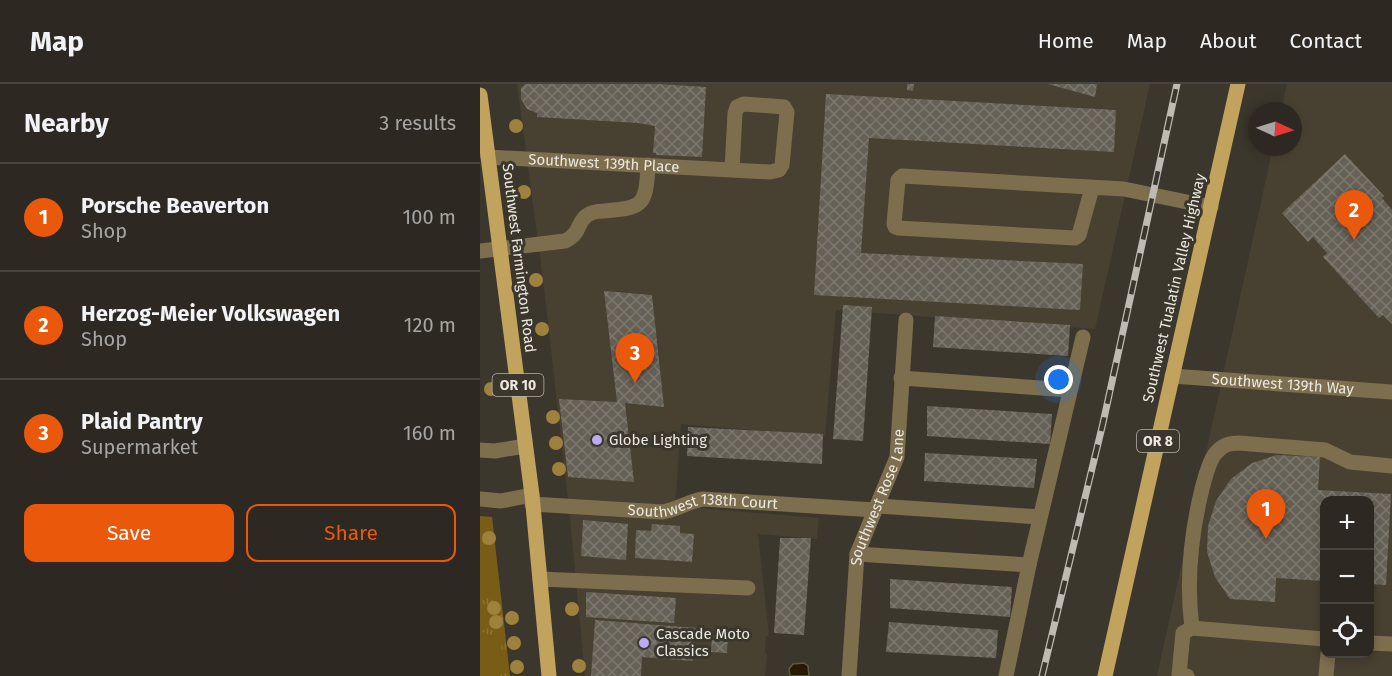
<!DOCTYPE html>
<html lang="en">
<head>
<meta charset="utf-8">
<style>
  body { margin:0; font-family:"Fira Sans",sans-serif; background:#39352f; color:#f1f3f6 }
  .controls { position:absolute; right:18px; bottom:18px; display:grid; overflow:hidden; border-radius:12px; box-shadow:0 3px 9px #0003 }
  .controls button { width:54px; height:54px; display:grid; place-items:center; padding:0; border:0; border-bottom:2px solid #484540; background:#2d2922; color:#f1f3f6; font:30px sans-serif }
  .compass { position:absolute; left:768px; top:18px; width:54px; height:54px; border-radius:50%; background:#2d2922; box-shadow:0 3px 9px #0003; rotate:94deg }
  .you { position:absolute; left:579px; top:296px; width:21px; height:21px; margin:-15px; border:4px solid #fff; border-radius:50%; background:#1a73e8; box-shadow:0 0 0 9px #1a73e833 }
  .badge { display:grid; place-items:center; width:39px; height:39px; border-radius:50%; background:#ea580c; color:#fff; font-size:20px; font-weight:700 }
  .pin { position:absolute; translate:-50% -50px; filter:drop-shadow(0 2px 3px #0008) }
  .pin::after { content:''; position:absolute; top:32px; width:21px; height:18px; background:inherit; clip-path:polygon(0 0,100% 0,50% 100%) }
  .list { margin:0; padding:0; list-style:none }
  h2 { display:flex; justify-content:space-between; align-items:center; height:78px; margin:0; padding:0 24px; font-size:26px }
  h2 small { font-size:20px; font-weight:400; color:#a7a6a5 }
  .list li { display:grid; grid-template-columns:39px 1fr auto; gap:18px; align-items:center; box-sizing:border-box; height:108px; padding:0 24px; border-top:2px solid #484540 }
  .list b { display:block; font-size:22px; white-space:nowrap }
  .list p { margin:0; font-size:20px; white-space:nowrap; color:#a7a6a5 }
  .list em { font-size:20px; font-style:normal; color:#a7a6a5 }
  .actions { display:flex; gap:12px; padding:18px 24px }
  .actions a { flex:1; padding:14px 0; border:2px solid #ea580c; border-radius:12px; text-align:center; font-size:21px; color:#ea580c }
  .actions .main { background:#ea580c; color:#fff }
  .icon { flex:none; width:33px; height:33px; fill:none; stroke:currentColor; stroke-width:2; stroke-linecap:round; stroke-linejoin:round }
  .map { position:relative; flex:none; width:912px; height:592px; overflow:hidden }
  header { display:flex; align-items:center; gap:36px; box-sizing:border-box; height:84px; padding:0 30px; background:#2d2922; border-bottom:2px solid #484540 }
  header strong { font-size:28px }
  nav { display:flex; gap:33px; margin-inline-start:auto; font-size:21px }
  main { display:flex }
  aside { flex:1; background:#2d2922 }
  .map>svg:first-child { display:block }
</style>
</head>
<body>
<header>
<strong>Map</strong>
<nav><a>Home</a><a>Map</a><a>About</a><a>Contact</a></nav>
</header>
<main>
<aside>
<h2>Nearby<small>3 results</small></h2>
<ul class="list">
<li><span class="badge">1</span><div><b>Porsche Beaverton</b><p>Shop</p></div><em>100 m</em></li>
<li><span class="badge">2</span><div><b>Herzog-Meier Volkswagen</b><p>Shop</p></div><em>120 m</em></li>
<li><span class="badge">3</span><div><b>Plaid Pantry</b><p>Supermarket</p></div><em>160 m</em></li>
</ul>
<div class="actions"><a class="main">Save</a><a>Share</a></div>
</aside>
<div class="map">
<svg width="912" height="592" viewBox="0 0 912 592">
  <defs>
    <pattern id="grass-tufts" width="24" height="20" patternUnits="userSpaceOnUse" patternTransform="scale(1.5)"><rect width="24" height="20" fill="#795d16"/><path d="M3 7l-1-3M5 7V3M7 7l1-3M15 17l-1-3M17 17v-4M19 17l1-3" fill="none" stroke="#8c7438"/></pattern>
    <pattern id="building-cross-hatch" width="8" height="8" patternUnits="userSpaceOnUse" patternTransform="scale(1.5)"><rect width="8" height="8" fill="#666156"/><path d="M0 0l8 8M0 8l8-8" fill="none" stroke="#7c786e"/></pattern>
  </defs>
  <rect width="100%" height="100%" fill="#3c372d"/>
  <path fill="#484031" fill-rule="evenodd" d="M37 0H670L615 245 356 226 345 352 201 340 195 422 339 434 337 455 278 450 289 552H286L285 569 287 570 285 592H105L90 434 64 203Z
    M807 0H912V592H677L793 63H813V27H801ZM844 416H890V570H844Z"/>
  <path fill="url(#grass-tufts)" d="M0 432 12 433 30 592H0Z"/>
  <path fill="#795d16" d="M0 470 11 472C22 485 8 509 0 521Z
    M0 546 21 558 22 572 10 592H0Z"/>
  <path fill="#261b01" stroke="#615844" stroke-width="1.5" d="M324 579 328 582 329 592H310L309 585 313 580Z"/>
  <path fill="url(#building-cross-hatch)" d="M45 0H179L226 3 222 73 176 71V69H173L175 42 158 39 57 33V29L47 25 41 15V4Z
    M427 0H434L433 7 427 6Z
    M568 0H617L615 13Z
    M346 10 636 26 634 68 389 54 381 169 603 180 600 226 334 211Z
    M865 70 904 112 902 114 912 126V240L903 231 899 234 843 173 847 169 833 153 828 158 802 129Z
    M124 207 172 211 184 323 145 319 154 398 88 393 79 315 137 318Z
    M363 221 392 223 383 357 353 355Z
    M455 232 590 241 588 272 453 263Z
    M447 322 572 330 570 360 447 352Z
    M208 343 343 350 342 380 207 372Z
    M445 369 557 375 554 404 444 397Z
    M797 371 840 373 838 406 911 410 906 501 890 500V416H844V497L796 494 795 518 750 515 735 493 727 468 728 442 736 417 751 395 772 379Z
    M103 436 148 440 146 476 101 472Z
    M172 440 200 442V449L214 450 212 478 155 474 156 446 171 447Z
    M300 454H331L324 551 294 549Z
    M410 495 532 503 530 533 410 524Z
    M106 508 196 514 194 539 106 533Z
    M115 536 216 544 213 577 162 573 161 592H111Z
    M409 538 518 546 516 574 406 568Z
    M232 551H248L247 569 231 568Z"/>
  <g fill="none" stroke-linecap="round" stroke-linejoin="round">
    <g stroke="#7d6e4e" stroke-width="15">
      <path id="s1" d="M8 73 290 88 299 86 302 81 307 28 304 23 264 20 257 23 255 29 252 86"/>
      <path d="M612 104 599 151 595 154 418 144 415 143 414 140 418 96 422 92 644 105 731 123"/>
      <path d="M0 167 85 157C101 149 96 141 106 132 111 128 119 127 124 127 164 124 166 121 168 81"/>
      <path id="s2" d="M692 292 912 308"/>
      <path d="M421 294 590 306"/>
      <path d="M0 366 15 367 45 362"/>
      <path d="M0 415 21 417 52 411"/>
      <path id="s3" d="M52 420 182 428C197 426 209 417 223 415L395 426"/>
      <path d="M398 422 560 433"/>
      <path d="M377 470 549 481"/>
      <path d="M60 495 268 504"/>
      <path d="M712 544C706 498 711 450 722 405 725 394 728 379 735 370 742 361 749 359 759 359L845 366 870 378 912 382"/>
      <path d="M890 559 912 560"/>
      <path id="s4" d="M369 592 377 470 417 373 426 236"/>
      <path d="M526 592 549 481 603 253"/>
      <path d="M707 592 699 591 703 549 712 544 844 555"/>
      <path d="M846 592 848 570"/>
    </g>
    <path stroke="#c2a35e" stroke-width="15" d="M0 11 52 411 69 592
      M625 592 758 0"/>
    <g stroke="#bfbbb3" stroke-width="7">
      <path id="rail" d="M562 592 623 339 697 0"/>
    </g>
    <use href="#rail" stroke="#3c372d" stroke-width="4.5" stroke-dasharray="14" stroke-linecap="butt"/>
  </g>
  <g fill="#9e813c">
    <circle cx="36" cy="42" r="7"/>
    <circle cx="44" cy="108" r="7"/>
    <circle cx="56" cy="196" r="7"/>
    <circle cx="62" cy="245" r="7"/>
    <circle cx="11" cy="305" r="7"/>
    <circle cx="73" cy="333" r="7"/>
    <circle cx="76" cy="359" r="7"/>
    <circle cx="79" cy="385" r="7"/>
    <circle cx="9" cy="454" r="7"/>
    <circle cx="14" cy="524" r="7"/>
    <circle cx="92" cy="525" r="7"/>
    <circle cx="32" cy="534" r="7"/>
    <circle cx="16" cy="538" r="7"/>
    <circle cx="34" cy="559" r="7"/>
    <circle cx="99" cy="582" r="7"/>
    <circle cx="37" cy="583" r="7"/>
  </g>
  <g fill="#bda9f5" stroke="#3c372d" stroke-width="2">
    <circle cx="117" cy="356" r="6"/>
    <circle cx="164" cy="559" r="6"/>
  </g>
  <g text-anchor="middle" stroke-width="6" stroke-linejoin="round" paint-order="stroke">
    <g fill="#3c372d" stroke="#b6b3ab" stroke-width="1.5">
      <rect x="12.5" y="290" width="51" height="22" rx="4.5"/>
      <rect x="657" y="346" width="42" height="22" rx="4.5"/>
    </g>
    <g font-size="14" font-weight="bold" fill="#ebe8e1">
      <text x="38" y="306">OR 10</text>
      <text x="678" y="362">OR 8</text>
    </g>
    <g font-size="15" fill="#ebe8e1" stroke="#3c372d">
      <text dy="5" stroke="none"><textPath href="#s1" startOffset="116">Southwest 139th Place</textPath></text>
      <text transform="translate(39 174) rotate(83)" y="5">Southwest Farmington Road</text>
      <text transform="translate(694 204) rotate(-77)" y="5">Southwest Tualatin Valley Highway</text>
      <text dy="5" stroke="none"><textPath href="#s2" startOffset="111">Southwest 139th Way</textPath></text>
      <text dy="5" stroke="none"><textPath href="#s4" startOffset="183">Southwest Rose Lane</textPath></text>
      <text dy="5" stroke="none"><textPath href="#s3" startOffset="172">Southwest 138th Court</textPath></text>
    </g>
    <g font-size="15" fill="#ebe8e1" stroke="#3c372d" text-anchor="start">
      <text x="129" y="361">Globe Lighting</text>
      <text x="176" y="555">Cascade Moto<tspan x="176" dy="17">Classics</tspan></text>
    </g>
  </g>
</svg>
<div class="controls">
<button>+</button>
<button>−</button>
<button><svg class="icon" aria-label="locate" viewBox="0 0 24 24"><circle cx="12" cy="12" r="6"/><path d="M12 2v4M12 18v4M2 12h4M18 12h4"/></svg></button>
</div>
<svg class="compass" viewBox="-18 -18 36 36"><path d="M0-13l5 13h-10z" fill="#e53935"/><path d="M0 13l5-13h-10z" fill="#a7a6a5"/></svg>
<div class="you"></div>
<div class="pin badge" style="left:786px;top:455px">1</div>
<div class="pin badge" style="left:874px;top:156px">2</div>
<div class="pin badge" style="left:155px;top:299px">3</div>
</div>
</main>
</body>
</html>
